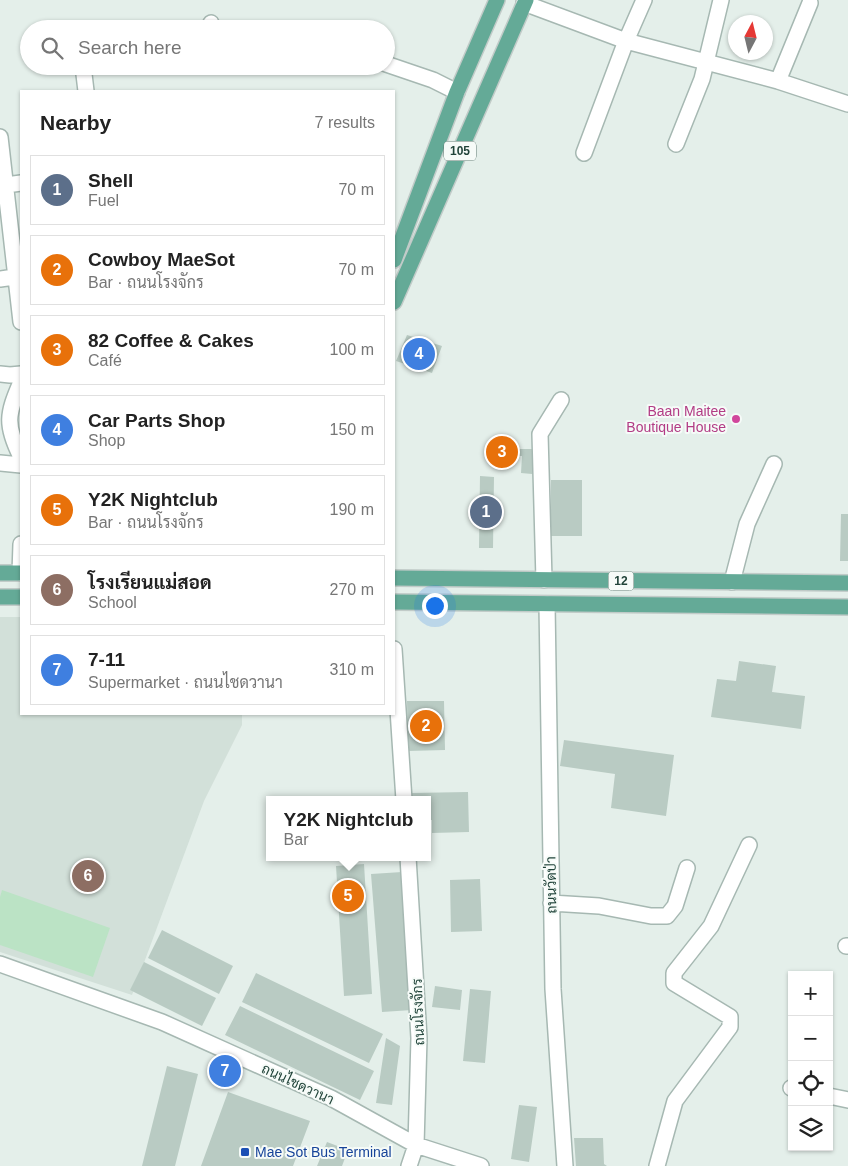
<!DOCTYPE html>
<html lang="en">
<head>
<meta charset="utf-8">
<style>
  body { margin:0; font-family:Arial,Sarabun,sans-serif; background:#f6f6f6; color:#222 }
  .controls { position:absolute; right:15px; bottom:15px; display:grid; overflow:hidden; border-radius:0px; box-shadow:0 1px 4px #0004 }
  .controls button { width:45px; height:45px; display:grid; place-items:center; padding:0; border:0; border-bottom:1px solid #e0e0e0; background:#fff; color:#222; font:25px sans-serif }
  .compass { position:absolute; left:728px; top:15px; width:45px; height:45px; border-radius:50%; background:#fff; box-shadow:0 1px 4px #0004; rotate:7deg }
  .you { position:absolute; left:434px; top:605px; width:18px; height:18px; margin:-12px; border:4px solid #fff; border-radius:50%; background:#1a73e8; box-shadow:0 0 0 8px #1a73e833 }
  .badge { display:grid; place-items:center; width:32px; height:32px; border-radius:50%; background:#854938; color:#fff; font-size:16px; font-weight:700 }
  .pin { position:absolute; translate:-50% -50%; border:2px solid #fff; box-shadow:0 1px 5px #0006 }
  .popup { position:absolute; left:266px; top:796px; width:165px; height:65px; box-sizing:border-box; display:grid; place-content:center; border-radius:0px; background:#fff; filter:drop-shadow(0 1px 4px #0005); font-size:16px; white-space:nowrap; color:#767676 }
  .popup b { font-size:19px; color:#222 }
  .popup::after { content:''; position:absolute; left:50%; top:100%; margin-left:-10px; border:10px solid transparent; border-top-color:#fff }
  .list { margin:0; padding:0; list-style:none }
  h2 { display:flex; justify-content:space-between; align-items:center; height:65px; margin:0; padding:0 20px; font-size:21px }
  h2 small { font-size:16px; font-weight:400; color:#767676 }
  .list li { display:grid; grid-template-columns:32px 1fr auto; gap:15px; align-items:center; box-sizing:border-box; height:70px; margin:0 10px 10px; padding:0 10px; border:1px solid #e0e0e0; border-radius:0px }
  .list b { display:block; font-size:19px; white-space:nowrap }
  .list p { margin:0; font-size:16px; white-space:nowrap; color:#767676 }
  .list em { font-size:16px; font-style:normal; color:#767676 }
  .icon { flex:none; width:28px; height:28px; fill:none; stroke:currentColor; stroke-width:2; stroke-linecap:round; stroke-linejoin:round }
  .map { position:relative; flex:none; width:848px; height:1166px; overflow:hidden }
  .search { position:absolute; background:#fff; box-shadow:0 1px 4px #0004; left:20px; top:20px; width:375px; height:55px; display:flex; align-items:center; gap:12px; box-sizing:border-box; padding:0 18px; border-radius:28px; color:#767676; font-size:19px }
  .panel { position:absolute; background:#fff; box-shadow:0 1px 4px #0004; left:20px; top:90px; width:375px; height:625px; border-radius:0px }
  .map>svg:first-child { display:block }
</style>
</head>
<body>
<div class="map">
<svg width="848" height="1166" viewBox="0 0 848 1166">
  <rect width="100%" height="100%" fill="#e4efea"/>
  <path fill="#d2e0d9" d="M0 617H21V714H242V725L204 801 132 995 0 952Z"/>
  <path fill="#bbe3c5" d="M2 890 110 928 93 977 0 945V897Z"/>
  <path fill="#b9cbc3" d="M407 335 442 346 432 373 396 361Z
    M516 449H533L532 474 521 473 522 456H515Z
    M480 476 494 477 493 548H479Z
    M551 480H582V536H551Z
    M841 514H848V561H840Z
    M739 661 776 666 772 692 805 696 801 729 711 717 717 679 736 681Z
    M407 701H444L445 750 408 751Z
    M564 740 674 755 666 816 611 808 615 774 560 766Z
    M468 792 469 832 432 833V820H427V800H412L411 793Z
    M364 864 372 994 344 996 336 866Z
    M402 872 412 1010 382 1012 371 874Z
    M480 879 482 931 451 932 450 880Z
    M162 930 233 966 219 994 148 958Z
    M144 962 216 998 202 1026 130 990Z
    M256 973 383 1034 369 1063 242 1002Z
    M435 986 462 990 460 1010 432 1007Z
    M470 989 491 991 485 1063 463 1061Z
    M240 1006 374 1071 360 1100 225 1035Z
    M386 1038 400 1046 392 1105 376 1103Z
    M167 1066 198 1074 175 1166H142Z
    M228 1092 310 1121 293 1166H201Z
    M519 1105 537 1107 529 1162 511 1159Z
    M574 1138H603L604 1164 607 1166H576Z
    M327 1142 348 1150 342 1166H317Z"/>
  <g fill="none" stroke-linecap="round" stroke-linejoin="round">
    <g stroke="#a6b8b2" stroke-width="18">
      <path id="minor" d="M524 3 626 41 778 81 848 104
        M211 23 213 29
        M386 64 433 80 457 92
        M83 66 86 91
        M778 81 810 3
        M0 137 21 322
        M676 144 702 79 721 0
        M584 153 626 41 644 0
        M6 185 21 183
        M0 279 21 276
        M0 374 10 375 21 374
        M21 382C7 414 5 425 21 457
        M0 463 21 465
        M20 573 21 544
        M544 580 540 434 561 400
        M732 582 747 524 774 464
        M547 604 553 989 565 1166
        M394 649 404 800
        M408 857 419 1038 416 1145 409 1166
        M551 903 599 906 651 916H667L675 906 687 868
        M846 946H848
        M0 964 162 1022 331 1098 416 1145 481 1166
        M791 1088H792
        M829 1096 848 1100
        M657 1166 675 1101 730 1027V1017L674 983V973L711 926 749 845"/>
    </g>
    <g stroke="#c1cbc8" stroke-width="18">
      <path id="major" d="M394 260 457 92 497 0
        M394 302 526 0
        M0 573H21
        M394 578 848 583
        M0 597H21
        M394 602 848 607"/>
    </g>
    <use href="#minor" stroke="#fff" stroke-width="15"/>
    <use href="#major" stroke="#64aa97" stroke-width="15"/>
  </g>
  <circle fill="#d1479c" stroke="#f6fbf8" stroke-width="2" cx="736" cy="419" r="5"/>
  <rect fill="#1a4fb4" stroke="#f6fbf8" stroke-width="2" x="240" y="1147" width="10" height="10" rx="2.5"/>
  <g text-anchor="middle" stroke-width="4" stroke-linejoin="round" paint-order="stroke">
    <g fill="#f6fbf8" stroke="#617b73" stroke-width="1">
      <rect x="444" y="141.5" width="32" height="19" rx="4"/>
      <rect x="608.5" y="571.5" width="25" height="19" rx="4"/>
    </g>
    <g font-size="12" font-weight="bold" fill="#21443a">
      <text x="460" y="155">105</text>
      <text x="621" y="585">12</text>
    </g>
    <g font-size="14" fill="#b23c85" stroke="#f6fbf8" text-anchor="end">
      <text x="726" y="416">Baan Maitee<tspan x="726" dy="16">Boutique House</tspan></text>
    </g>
    <g font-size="14" fill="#21443a" stroke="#f6fbf8">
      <text transform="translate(551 885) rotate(-91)" y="5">ถนนวัดป่า</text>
      <text transform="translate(418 1012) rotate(-92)" y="5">ถนนโรงจักร</text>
      <text transform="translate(298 1084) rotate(25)" y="5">ถนนไชดวานา</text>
    </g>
    <g font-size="14" fill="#164399" stroke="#f6fbf8" text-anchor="start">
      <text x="255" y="1157">Mae Sot Bus Terminal</text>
    </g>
  </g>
</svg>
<div class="controls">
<button>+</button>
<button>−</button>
<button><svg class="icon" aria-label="locate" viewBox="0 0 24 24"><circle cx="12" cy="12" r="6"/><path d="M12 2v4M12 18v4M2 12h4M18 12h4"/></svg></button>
<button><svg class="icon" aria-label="layers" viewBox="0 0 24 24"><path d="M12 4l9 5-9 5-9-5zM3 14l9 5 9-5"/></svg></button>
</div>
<svg class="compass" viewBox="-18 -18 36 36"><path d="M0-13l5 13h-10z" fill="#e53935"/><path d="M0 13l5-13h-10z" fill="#767676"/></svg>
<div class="you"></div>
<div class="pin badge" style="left:486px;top:512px;background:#5c6f8a">1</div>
<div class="pin badge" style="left:426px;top:726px;background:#e8710a">2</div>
<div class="pin badge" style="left:502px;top:452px;background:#e8710a">3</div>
<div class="pin badge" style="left:419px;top:354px;background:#3f7fe0">4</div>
<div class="pin badge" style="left:348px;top:896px;background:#e8710a">5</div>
<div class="popup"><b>Y2K Nightclub</b>Bar</div>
<div class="pin badge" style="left:88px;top:876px;background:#8d6e63">6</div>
<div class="pin badge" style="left:225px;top:1071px;background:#3f7fe0">7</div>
<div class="search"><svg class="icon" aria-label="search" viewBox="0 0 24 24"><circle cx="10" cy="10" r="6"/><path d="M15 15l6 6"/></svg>Search here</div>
<section class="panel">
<h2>Nearby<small>7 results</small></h2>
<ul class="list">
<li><span class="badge" style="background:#5c6f8a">1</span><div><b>Shell</b><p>Fuel</p></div><em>70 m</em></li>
<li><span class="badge" style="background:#e8710a">2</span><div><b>Cowboy MaeSot</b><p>Bar · ถนนโรงจักร</p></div><em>70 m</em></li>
<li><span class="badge" style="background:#e8710a">3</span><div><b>82 Coffee &amp; Cakes</b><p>Café</p></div><em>100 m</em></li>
<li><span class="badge" style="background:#3f7fe0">4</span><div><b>Car Parts Shop</b><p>Shop</p></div><em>150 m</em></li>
<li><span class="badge" style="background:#e8710a">5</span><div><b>Y2K Nightclub</b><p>Bar · ถนนโรงจักร</p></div><em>190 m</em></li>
<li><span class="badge" style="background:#8d6e63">6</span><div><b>โรงเรียนแม่สอด</b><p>School</p></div><em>270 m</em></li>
<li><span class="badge" style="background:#3f7fe0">7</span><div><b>7-11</b><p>Supermarket · ถนนไชดวานา</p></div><em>310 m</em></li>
</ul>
</section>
</div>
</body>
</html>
